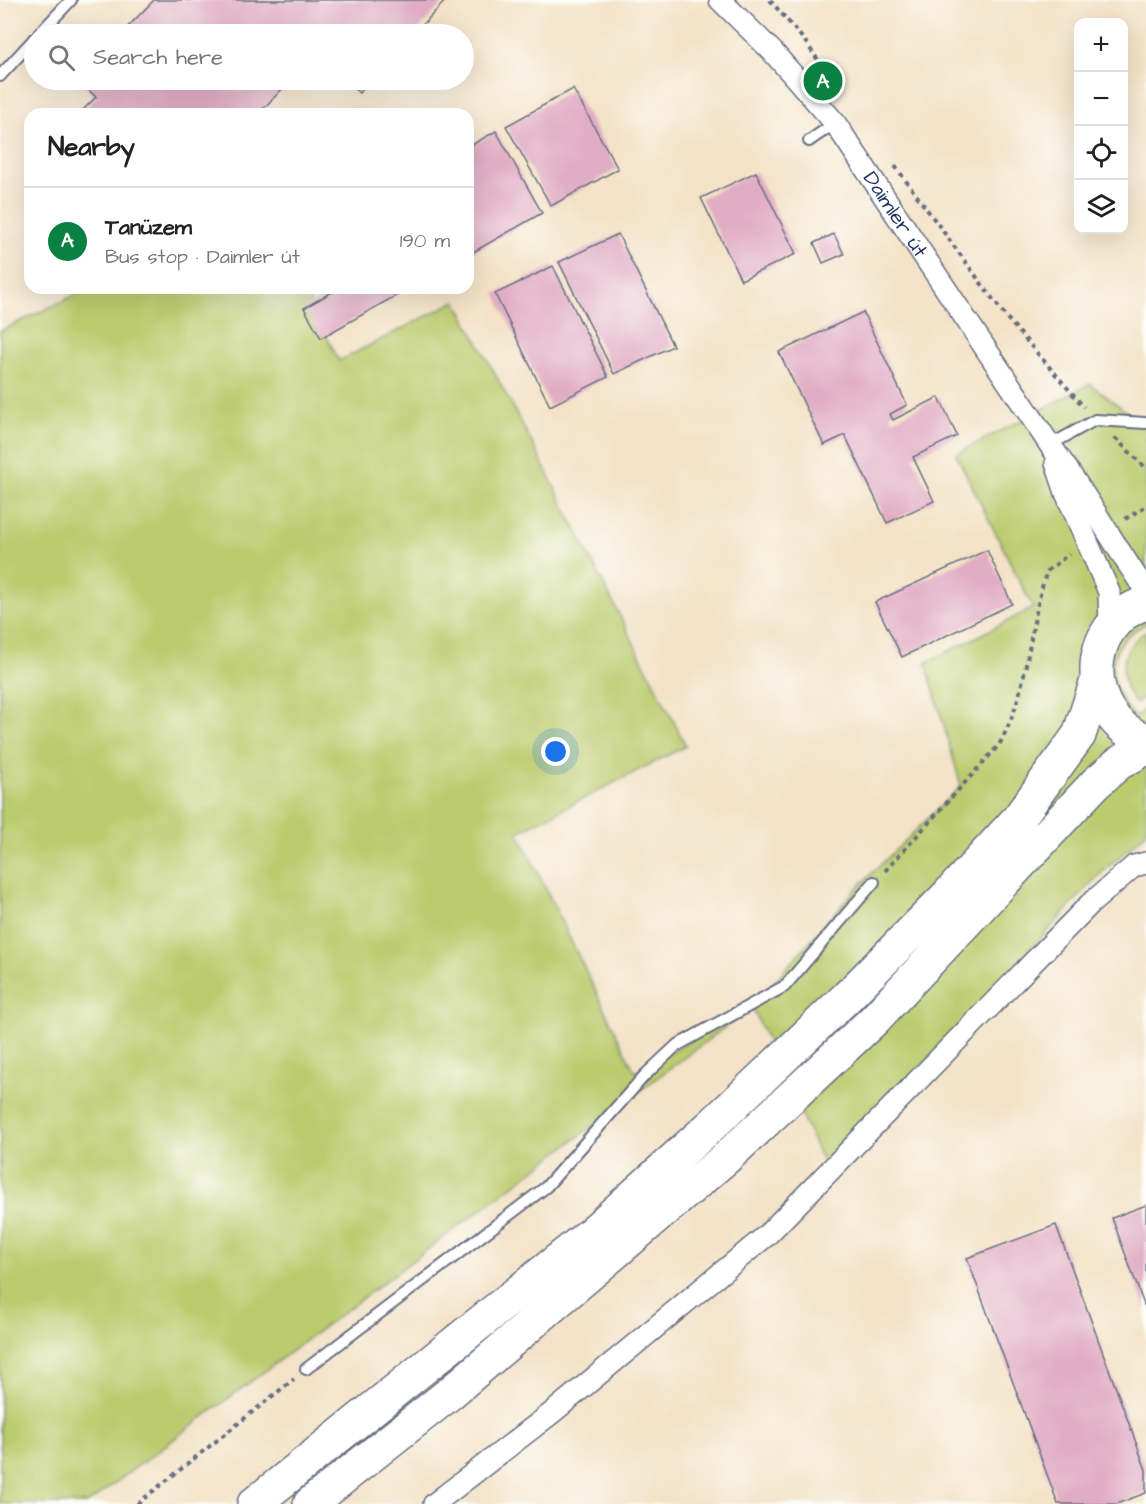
<!DOCTYPE html>
<html lang="en">
<head>
<meta charset="utf-8">
<style>
  body { margin:0; font-family:"Architects Daughter",sans-serif; background:#f6f6f6; color:#222 }
  .controls { position:absolute; right:18px; top:18px; display:grid; overflow:hidden; border-radius:12px; box-shadow:0 6px 24px #0002 }
  .controls button { width:54px; height:54px; display:grid; place-items:center; padding:0; border:0; border-bottom:2px solid #e0e0e0; background:#fff; color:#222; font:30px sans-serif }
  .you { position:absolute; left:556px; top:752px; width:21px; height:21px; margin:-15px; border:4px solid #fff; border-radius:50%; background:#1a73e8; box-shadow:0 0 0 9px #1a73e833 }
  .badge { display:grid; place-items:center; width:39px; height:39px; border-radius:50%; background:#0b8043; color:#fff; font-size:20px; font-weight:700 }
  .pin { position:absolute; translate:-50% -50%; border:3px solid #fff; box-shadow:0 2px 6px #0006 }
  .list { margin:0; padding:0; list-style:none }
  h2 { display:flex; justify-content:space-between; align-items:center; height:78px; margin:0; padding:0 24px; font-size:26px }
  h2 small { font-size:20px; font-weight:400; color:#767676 }
  .list li { display:grid; grid-template-columns:39px 1fr auto; gap:18px; align-items:center; box-sizing:border-box; height:108px; padding:0 24px; border-top:2px solid #e0e0e0 }
  .list b { display:block; font-size:22px; white-space:nowrap }
  .list p { margin:0; font-size:20px; white-space:nowrap; color:#767676 }
  .list em { font-size:20px; font-style:normal; color:#767676 }
  .icon { flex:none; width:33px; height:33px; fill:none; stroke:currentColor; stroke-width:2; stroke-linecap:round; stroke-linejoin:round }
  .map { position:relative; flex:none; width:1146px; height:1504px; overflow:hidden }
  .search { position:absolute; background:#fff; box-shadow:0 6px 24px #0002; left:24px; top:24px; width:450px; height:66px; display:flex; align-items:center; gap:15px; box-sizing:border-box; padding:0 21px; border-radius:33px; color:#767676; font-size:22px }
  .panel { position:absolute; background:#fff; box-shadow:0 6px 24px #0002; left:24px; top:108px; width:450px; height:186px; border-radius:18px }
  .map>svg:first-child { display:block }
</style>
</head>
<body>
<div class="map">
<svg width="1146" height="1504" viewBox="0 0 1146 1504">
  <rect width="100%" height="100%" fill="#fdfcf7"/>
  <filter id="ink" filterUnits="userSpaceOnUse"><feTurbulence type="fractalNoise" baseFrequency=".0167" numOctaves="2"/><feDisplacementMap in="SourceGraphic" scale="12" xChannelSelector="R" yChannelSelector="G"/><feConvolveMatrix kernelMatrix="1 2 1 2 8 2 1 2 1" color-interpolation-filters="sRGB"/></filter>
  <filter id="wash" filterUnits="userSpaceOnUse"><feTurbulence type="fractalNoise" baseFrequency=".008" numOctaves="4" result="noise"/><feDisplacementMap in="SourceGraphic" scale="24" xChannelSelector="R" yChannelSelector="G"/><feGaussianBlur stdDeviation="1.35" result="paint"/><feColorMatrix in="noise" values="0 0 0 0 0 0 0 0 0 0 0 0 0 0 0 0 0 1.4 0 .05"/><feComposite in="paint" operator="in"/></filter>
  <g filter="url(#wash)">
    <rect width="100%" height="100%" fill="#f3e2c6"/>
    <path fill="#bbcb6d" stroke="#6b7d66" stroke-width="1.5" d="M90 288H303L339 361 456 301 532 443 686 746 518 832 635 1072 752 1007 856 889 961 786 926 663 1033 608 956 454 1090 384 1146 426V624C1102 644 1106 685 1135 717L1146 708V833L1096 878 827 1171 752 1007 87 1504H0V331Z
      M1146 631V694L1136 704C1116 679 1119 649 1146 631Z"/>
    <g id="blocks">
      <path fill="#e1adc5" d="M154 0H446L414 34H121Z
        M78 80H291L258 114H79L96 97Z
        M345 80H371L359 93Z
        M573 89 618 169 551 206 506 126Z
        M496 131 542 213 468 255V147Z
        M756 172 796 254 741 280 701 198Z
        M618 234 673 346 614 374 559 262Z
        M834 234 844 254 823 263 814 243Z
        M553 266 608 377 550 406 495 294Z
        M339 288H396L399 294 321 338 304 308Z
        M863 312 907 405 890 414 893 420 939 397 957 436 913 457 934 501 887 523 845 435 824 445 779 352Z
        M987 550 1012 604 902 657 875 602Z
        M1146 1205V1310L1112 1218Z
        M1056 1225 1146 1470V1493L1116 1504H1058L967 1258Z"/>
    </g>
  </g>
  <g filter="url(#ink)">
    <use href="#blocks" fill-opacity="0" stroke="#676e82" stroke-width="1.5"/>
    <g fill="none" stroke-linecap="round" stroke-linejoin="round">
      <g stroke="#676e82" stroke-width="14">
        <path id="lane" d="M39 34 71 0
          M0 76 34 39
          M809 141 835 123
          M1050 445 1095 420 1146 423
          M306 1369 546 1187 645 1075 676 1046 785 986 874 882"/>
      </g>
      <g stroke="#676e82" stroke-width="24">
        <g id="street">
          <path id="s1" d="M720 0 772 51 835 123 1050 445C1085 492 1113 543 1146 591"/>
          <path d="M1056 463 1066 493 1109 592 1110 627"/>
          <path d="M434 1504 553 1412 767 1235 1090 904 1134 866 1146 863"/>
        </g>
      </g>
      <g stroke="#676e82" stroke-width="36">
        <path id="primary" d="M1146 603C1080 623 1081 718 1146 740
          M254 1504 593 1232 713 1124 848 996 948 895 1018 819 1079 735 1096 684
          M310 1504 449 1394 727 1157 874 1020 1095 784 1119 763 1146 748"/>
      </g>
      <path stroke="#676e82" stroke-width="4" stroke-dasharray="4.5 4.5" stroke-linecap="butt" d="M770 0 804 40 837 87
        M895 166 1006 317 1084 407
        M1115 438 1146 468
        M1125 519 1146 506
        M885 871 999 745C1030 689 1027 630 1047 571L1069 554
        M137 1504 294 1379"/>
      <use href="#lane" stroke="#fff" stroke-width="10"/>
      <use href="#street" stroke="#fff" stroke-width="21"/>
      <use href="#primary" stroke="#fff" stroke-width="33"/>
    </g>
  </g>
  <g text-anchor="middle" stroke-width="4.5" stroke-linejoin="round" paint-order="stroke">
    <g font-size="21" fill="#1b2f5e" stroke="#fdfcf7">
      <text dy="7" stroke="none"><textPath href="#s1" startOffset="278">Daimler út</textPath></text>
    </g>
  </g>
</svg>
<div class="controls">
<button>+</button>
<button>−</button>
<button><svg class="icon" aria-label="locate" viewBox="0 0 24 24"><circle cx="12" cy="12" r="6"/><path d="M12 2v4M12 18v4M2 12h4M18 12h4"/></svg></button>
<button><svg class="icon" aria-label="layers" viewBox="0 0 24 24"><path d="M12 4l9 5-9 5-9-5zM3 14l9 5 9-5"/></svg></button>
</div>
<div class="you"></div>
<div class="pin badge" style="left:823px;top:81px">A</div>
<div class="search"><svg class="icon" aria-label="search" viewBox="0 0 24 24"><circle cx="10" cy="10" r="6"/><path d="M15 15l6 6"/></svg>Search here</div>
<section class="panel">
<h2>Nearby<small></small></h2>
<ul class="list">
<li><span class="badge">A</span><div><b>Tanüzem</b><p>Bus stop · Daimler út</p></div><em>190 m</em></li>
</ul>
</section>
</div>
</body>
</html>
